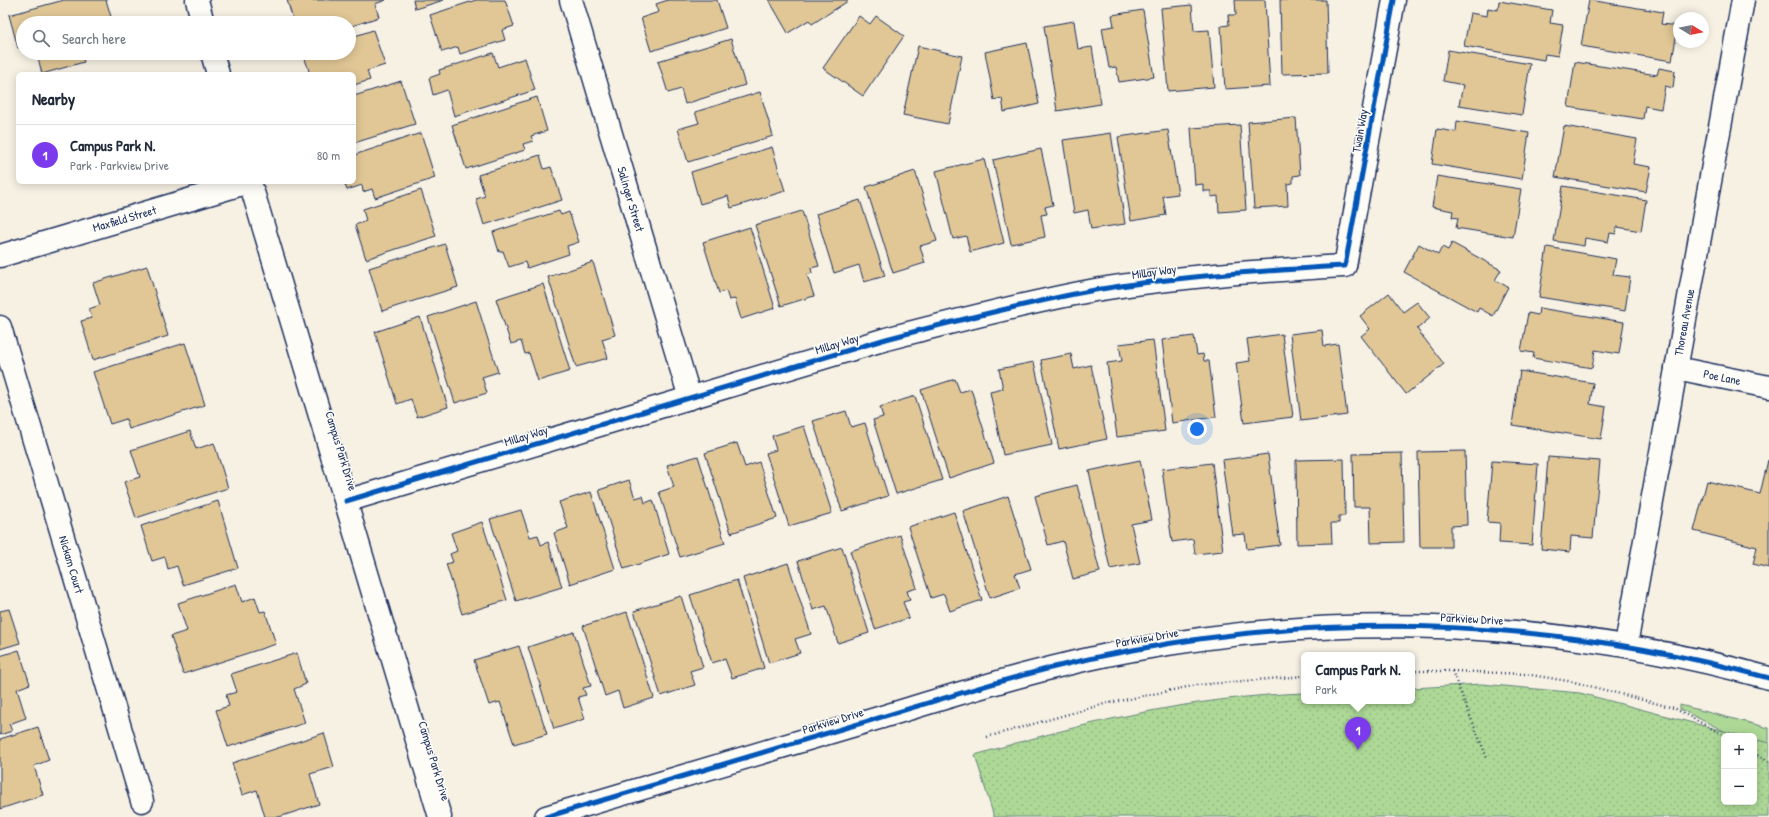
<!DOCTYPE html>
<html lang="en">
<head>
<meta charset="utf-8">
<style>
  body { margin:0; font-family:"Patrick Hand",sans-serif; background:#f6f6f7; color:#1f2937 }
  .controls { position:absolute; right:12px; bottom:12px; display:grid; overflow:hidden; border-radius:6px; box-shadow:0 2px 10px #0003 }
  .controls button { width:36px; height:36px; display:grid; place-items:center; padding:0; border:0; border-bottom:1px solid #e0e1e3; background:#fff; color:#1f2937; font:20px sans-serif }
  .compass { position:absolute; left:1673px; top:12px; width:36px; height:36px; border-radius:50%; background:#fff; box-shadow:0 2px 10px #0003; rotate:100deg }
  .you { position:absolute; left:1197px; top:429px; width:14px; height:14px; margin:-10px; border:3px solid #fff; border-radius:50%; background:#1a73e8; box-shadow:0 0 0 6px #1a73e833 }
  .badge { display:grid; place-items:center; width:26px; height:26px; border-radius:50%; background:#7c3aed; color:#fff; font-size:13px; font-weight:700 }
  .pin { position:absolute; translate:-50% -33px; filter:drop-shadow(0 1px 2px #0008) }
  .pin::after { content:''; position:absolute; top:21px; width:14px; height:12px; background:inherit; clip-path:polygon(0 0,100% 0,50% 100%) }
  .popup { position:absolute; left:1301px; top:652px; width:114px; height:52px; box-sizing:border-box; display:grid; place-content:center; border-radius:6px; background:#fff; filter:drop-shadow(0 1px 3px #0005); font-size:13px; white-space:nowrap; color:#747a83 }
  .popup b { font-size:15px; color:#1f2937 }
  .popup::after { content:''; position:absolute; left:50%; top:100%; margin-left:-8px; border:8px solid transparent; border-top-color:#fff }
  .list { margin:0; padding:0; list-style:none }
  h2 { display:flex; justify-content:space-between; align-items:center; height:52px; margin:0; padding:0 16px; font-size:17px }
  h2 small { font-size:13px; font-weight:400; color:#747a83 }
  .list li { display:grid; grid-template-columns:26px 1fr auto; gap:12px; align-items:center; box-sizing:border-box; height:60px; padding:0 16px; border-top:1px solid #e0e1e3 }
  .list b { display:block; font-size:15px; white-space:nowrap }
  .list p { margin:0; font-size:13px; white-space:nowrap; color:#747a83 }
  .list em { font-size:13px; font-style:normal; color:#747a83 }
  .icon { flex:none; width:22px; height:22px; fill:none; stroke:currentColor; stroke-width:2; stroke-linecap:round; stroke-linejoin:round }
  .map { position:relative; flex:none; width:1769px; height:817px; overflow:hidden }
  .search { position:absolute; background:#fff; box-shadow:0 2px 10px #0003; left:16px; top:16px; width:340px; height:44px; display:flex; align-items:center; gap:10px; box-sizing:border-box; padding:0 14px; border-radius:22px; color:#747a83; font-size:15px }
  .panel { position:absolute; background:#fff; box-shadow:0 2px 10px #0003; left:16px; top:72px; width:340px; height:112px; border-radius:6px }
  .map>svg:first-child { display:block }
</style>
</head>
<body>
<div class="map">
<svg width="1769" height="817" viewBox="0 0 1769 817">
  <defs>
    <pattern id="park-dots" width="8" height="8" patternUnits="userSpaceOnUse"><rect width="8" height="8" fill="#add896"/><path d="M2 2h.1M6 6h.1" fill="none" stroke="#94ba84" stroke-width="1.8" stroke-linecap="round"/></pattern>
  </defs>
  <rect width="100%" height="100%" fill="#f7f1e4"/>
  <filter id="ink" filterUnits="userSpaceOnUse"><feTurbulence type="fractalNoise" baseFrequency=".025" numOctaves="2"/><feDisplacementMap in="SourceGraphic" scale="8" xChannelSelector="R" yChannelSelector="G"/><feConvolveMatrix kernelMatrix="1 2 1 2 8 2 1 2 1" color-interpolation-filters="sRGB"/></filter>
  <g filter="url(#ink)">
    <path fill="#add896" stroke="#64847a" d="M1680 705 1769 728V756L1754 748V736H1734L1680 709Z"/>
    <path fill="url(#park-dots)" stroke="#64847a" d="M1482 684 1580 693 1742 736H1724V802H1754V739L1769 743V817H994L975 755C1082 723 1192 697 1304 693V701H1412V688Z"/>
    <path fill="#e1c796" stroke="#1b2f5e" d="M64 0H106L112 20 102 23H23V47L18 48 9 15Z
      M287 0H386L375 4 379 17 349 27V23H294Z
      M413 0H444L415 9Z
      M476 0H505L514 26 502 30 505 40 460 54 458 47 442 52 430 15Z
      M668 0H717L726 28 651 51 641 18 659 12 656 4Z
      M769 0H847L848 1 812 24 809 20 788 33Z
      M1235 0H1265L1270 86 1225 89 1221 26 1229 25 1228 15H1236Z
      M1280 0H1326L1328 73 1282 74Z
      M1589 0 1663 12 1661 24 1678 26 1672 61 1581 46Z
      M1499 1 1552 10 1550 23 1563 25 1558 56 1545 54 1544 60 1464 46 1470 13 1487 16 1488 8 1498 10Z
      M1192 5 1194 31 1209 30 1214 87 1168 91 1161 8Z
      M1143 10 1154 77 1119 82 1116 67 1109 68 1102 28 1114 26 1112 15Z
      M859 16 870 24 876 16 904 36 863 96 823 68Z
      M1074 21 1078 49 1092 47 1101 104 1057 111 1044 26Z
      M373 30 385 65 367 71 370 80 354 85V74H310L305 59 315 56V53H349V38Z
      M731 39 745 85 685 104 681 89 668 93 658 61Z
      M1027 43 1039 104 1004 112 1002 98 994 100 985 52Z
      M918 46 962 56 948 124 903 115Z
      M1448 50 1530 64 1522 115 1459 105 1463 85 1443 81Z
      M37 53H81L84 62 42 74Z
      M493 53 498 67 525 58 535 90 454 116 447 90 433 95 429 78 440 74 439 70Z
      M1575 62 1657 75 1659 68 1675 71 1673 88 1665 86 1661 109 1645 106 1643 119 1568 107Z
      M401 81 415 124 354 143V96Z
      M760 92 773 136 688 162 678 129 699 123 695 112Z
      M537 97 547 131 531 136 533 141 523 144 525 150 466 169 452 125Z
      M1296 118 1300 175 1293 176V183L1287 184 1288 206 1254 208 1248 122Z
      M1457 121 1529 133 1522 179 1432 164 1437 129 1456 132Z
      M1240 125 1246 210 1219 212 1218 196 1211 197V191H1203V184L1195 185 1191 128Z
      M1564 126 1637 139 1633 164 1651 167 1646 192 1555 177Z
      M1168 130 1178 194 1163 196 1166 215 1131 221 1118 137Z
      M421 133 435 178 375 198 372 189 363 192 362 185 347 190 344 182H354V155Z
      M1111 133 1125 224 1091 229 1088 210 1074 213 1063 140Z
      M772 147 785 191 731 208 728 196 700 204 691 172Z
      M1041 149 1053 205 1045 207 1047 214 1041 215 1045 237 1011 244 993 160Z
      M540 155 544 169 551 167 562 200 484 225 476 199 485 196 478 175Z
      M984 159 1004 243 970 252 966 236 953 239 936 171Z
      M915 171 937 241 920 246 925 263 893 273 866 187Z
      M1437 176 1521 189 1513 237 1456 228 1458 218 1452 217 1453 211 1432 207Z
      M1563 186 1646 200 1641 231 1617 227 1616 234 1610 233 1608 242 1585 238 1584 246 1554 241Z
      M421 190 436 236 366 259 355 225 366 221 363 209Z
      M860 200 885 276 864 282 859 265 834 273 816 214Z
      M559 211 561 215 569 212 579 242 567 246 569 254 527 268 525 262 509 267 503 251 499 252 493 232Z
      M802 211 819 266 811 268 812 273 807 275 814 296 781 306 755 225Z
      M750 227 775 308 741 319 735 299 729 300 726 291 719 293 703 242Z
      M1452 243 1501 270 1495 280 1508 287 1493 316 1479 308 1477 312 1404 272 1419 244 1438 255 1442 247 1448 250Z
      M445 244 458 287 382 311 369 268Z
      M1547 247 1616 259 1613 275 1630 277 1625 311 1539 297Z
      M593 262 615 335 602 339 608 358 576 367 548 277Z
      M147 266 168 336 93 360 81 321 92 318 89 309 100 305 93 283Z
      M543 284 570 371 538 381 529 353 525 354 521 341 511 344 496 299Z
      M1389 293 1403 312 1417 302 1430 318 1417 329 1444 364 1406 394 1361 336 1370 329 1360 316Z
      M476 301 498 372 482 377 487 393 455 403 428 317Z
      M1539 308 1624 322 1619 354 1595 350 1592 368 1533 358 1534 353 1521 351 1528 313 1538 315Z
      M420 317 448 407 417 417 411 399 397 404 375 332Z
      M1322 330 1324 346 1338 344 1347 415 1301 421 1290 334Z
      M1282 334 1293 417 1244 423 1236 363 1250 361 1247 339Z
      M1194 336 1197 355 1203 354 1204 361H1209L1216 417 1172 423 1162 340Z
      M1153 340 1165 431 1117 437 1107 363 1122 361 1119 344Z
      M185 343 205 405 129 429 126 419 110 424 93 372Z
      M1071 354 1074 369 1091 365 1107 439 1059 449 1041 360Z
      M1034 362 1052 445 1003 455 990 392 1003 389 999 369Z
      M1520 371 1593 383 1590 404 1606 407 1601 439 1512 425Z
      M955 379 960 392 971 389 994 463 949 478 921 390Z
      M915 396 942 480 896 494 873 420 883 417 880 407Z
      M846 411 851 427 865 423 888 496 842 511 813 421Z
      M804 426 832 513 789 526 766 453 776 450 772 436Z
      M190 431 196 449 214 443 228 488 136 518 124 482 140 477 131 450Z
      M737 443 745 467 759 462 777 518 731 533 705 453Z
      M1465 451 1467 525 1451 526V547H1420L1418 452Z
      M1402 453 1404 542 1371 543 1370 507H1354L1353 454Z
      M1268 454 1280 545 1247 549 1245 534 1232 535 1222 460Z
      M698 456 725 543 680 557 659 492 674 487 667 465Z
      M1548 457 1600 461 1593 538 1571 536 1570 552 1541 549Z
      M1344 459 1345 516H1339V523H1331L1332 543 1297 544 1296 460Z
      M1140 460 1152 520 1131 524 1140 563 1110 569 1089 471Z
      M1768 460 1769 461V568L1753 564 1757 547 1694 531 1707 481 1760 494Z
      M1492 461 1538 464 1532 545 1499 543 1500 523 1487 522Z
      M1212 463 1223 551 1195 554 1193 539 1172 542 1162 469Z
      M629 480 635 498 643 496 645 503 653 500 669 554 624 569 599 490Z
      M1077 485 1100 572 1073 579 1063 541 1048 545 1035 496Z
      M591 492 615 569 570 584 554 533 568 528 559 502Z
      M1008 496 1031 569 1015 574 1020 588 990 598 963 511Z
      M218 501 238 568 183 585 177 566 168 569 165 557 152 561 141 526Z
      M521 510 530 537 538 535 541 545 548 542 562 587 516 601 490 519Z
      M954 512 982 600 950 611 944 594 931 598 908 527Z
      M482 522 507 600 462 614 446 564 453 562 450 554 457 551 451 533Z
      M900 535 917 588 907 591 910 600 903 602 909 618 875 629 850 551Z
      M842 547 869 633 838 643 826 606 813 610 798 561Z
      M788 563 811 634 795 639 800 653 769 663 743 578Z
      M737 580 764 668 732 678 725 659 712 663 690 595Z
      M236 584 242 602 255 597 260 612 265 611 276 644 183 674 171 636 187 631 178 603Z
      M681 596 703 667 690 671 695 685 661 696 634 611Z
      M9 609 20 643 0 649V611Z
      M627 612 654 698 623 708 618 691 605 696 583 626Z
      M574 632 591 686 583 688 586 695 578 697 585 719 554 729 528 647Z
      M519 646 547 734 514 744 500 702 489 705 474 660Z
      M19 650 30 684 17 689 26 718 9 724 12 731 0 735V656Z
      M297 653 306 684 294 689 305 723 228 747 216 710 229 706 226 695 237 692 231 674Z
      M38 727 49 760 34 766 43 795 0 809V739Z
      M324 733 334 767 310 774 319 804 279 817H265L257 790 242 795 232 763Z"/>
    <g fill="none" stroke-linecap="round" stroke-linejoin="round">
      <g stroke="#1b2f5e" stroke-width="25">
        <g id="minor">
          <path d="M197 0 203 23"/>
          <path id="s1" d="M571 0 690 398"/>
          <path d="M212 53 218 74"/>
          <path d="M250 182 440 817"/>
          <path id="s2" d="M0 256 249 182"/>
          <path id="s3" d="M0 327 142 801"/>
          <path id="s4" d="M1676 368 1769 387"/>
          <path d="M346 501 886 339C955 321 1025 303 1095 290 1178 276 1262 271 1345 266L1394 0"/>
          <path id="s5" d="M1626 645 1743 0"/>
          <path d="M546 817C654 785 763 752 872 720 958 694 1044 666 1133 650 1344 610 1563 621 1769 678"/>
        </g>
      </g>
      <path stroke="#1b2f5e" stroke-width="2.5" stroke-dasharray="1 3" stroke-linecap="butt" d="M1412 671H1452L1487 758
        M1452 671 1525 674 1574 682 1674 708 1725 736
        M987 737 1104 704 1197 685 1304 676
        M1754 753 1769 762"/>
      <use href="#minor" stroke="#fdfcf7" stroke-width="22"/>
      <g stroke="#fdfcf7" stroke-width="8">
        <path id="cycleway" d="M346 501 886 339C955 321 1025 303 1095 290 1178 276 1262 271 1345 266L1394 0
          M546 817C654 785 763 752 872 720 958 694 1044 666 1133 650 1344 610 1563 621 1769 678"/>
      </g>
      <use href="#cycleway" stroke="#0057b8" stroke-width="5"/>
    </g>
  </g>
  <g text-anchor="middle" stroke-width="3.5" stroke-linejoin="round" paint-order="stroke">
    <g font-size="12" fill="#1b2f5e" stroke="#fdfcf7">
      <text transform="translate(1360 131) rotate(-80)" y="4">Twain Way</text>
      <text dy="4" stroke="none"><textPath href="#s1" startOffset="208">Salinger Street</textPath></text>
      <text dy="4" stroke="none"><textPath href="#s2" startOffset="130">Maxfield Street</textPath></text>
      <text transform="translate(1154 272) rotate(-8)" y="4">Millay Way</text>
      <text dy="4" stroke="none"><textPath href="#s5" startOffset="328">Thoreau Avenue</textPath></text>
      <text transform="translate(837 344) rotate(-17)" y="4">Millay Way</text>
      <text dy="4" stroke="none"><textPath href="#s4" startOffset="47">Poe Lane</textPath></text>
      <text transform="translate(526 436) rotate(-17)" y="4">Millay Way</text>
      <text transform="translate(341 451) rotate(73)" y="4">Campus Park Drive</text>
      <text dy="4" stroke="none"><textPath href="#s3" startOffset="248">Nickam Court</textPath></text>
      <text transform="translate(1472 619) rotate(3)" y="4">Parkview Drive</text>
      <text transform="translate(1147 638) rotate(-10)" y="4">Parkview Drive</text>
      <text transform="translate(833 721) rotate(-17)" y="4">Parkview Drive</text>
      <text transform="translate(434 761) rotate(73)" y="4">Campus Park Drive</text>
    </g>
  </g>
</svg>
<div class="controls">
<button>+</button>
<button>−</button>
</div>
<svg class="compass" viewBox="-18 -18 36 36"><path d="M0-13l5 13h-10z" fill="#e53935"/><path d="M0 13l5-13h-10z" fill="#747a83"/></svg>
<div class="you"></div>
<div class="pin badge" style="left:1358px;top:750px">1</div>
<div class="popup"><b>Campus Park N.</b>Park</div>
<div class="search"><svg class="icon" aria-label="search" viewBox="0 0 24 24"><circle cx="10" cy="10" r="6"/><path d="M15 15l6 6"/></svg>Search here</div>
<section class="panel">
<h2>Nearby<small></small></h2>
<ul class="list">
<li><span class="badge">1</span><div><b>Campus Park N.</b><p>Park · Parkview Drive</p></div><em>80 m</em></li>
</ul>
</section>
</div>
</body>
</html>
